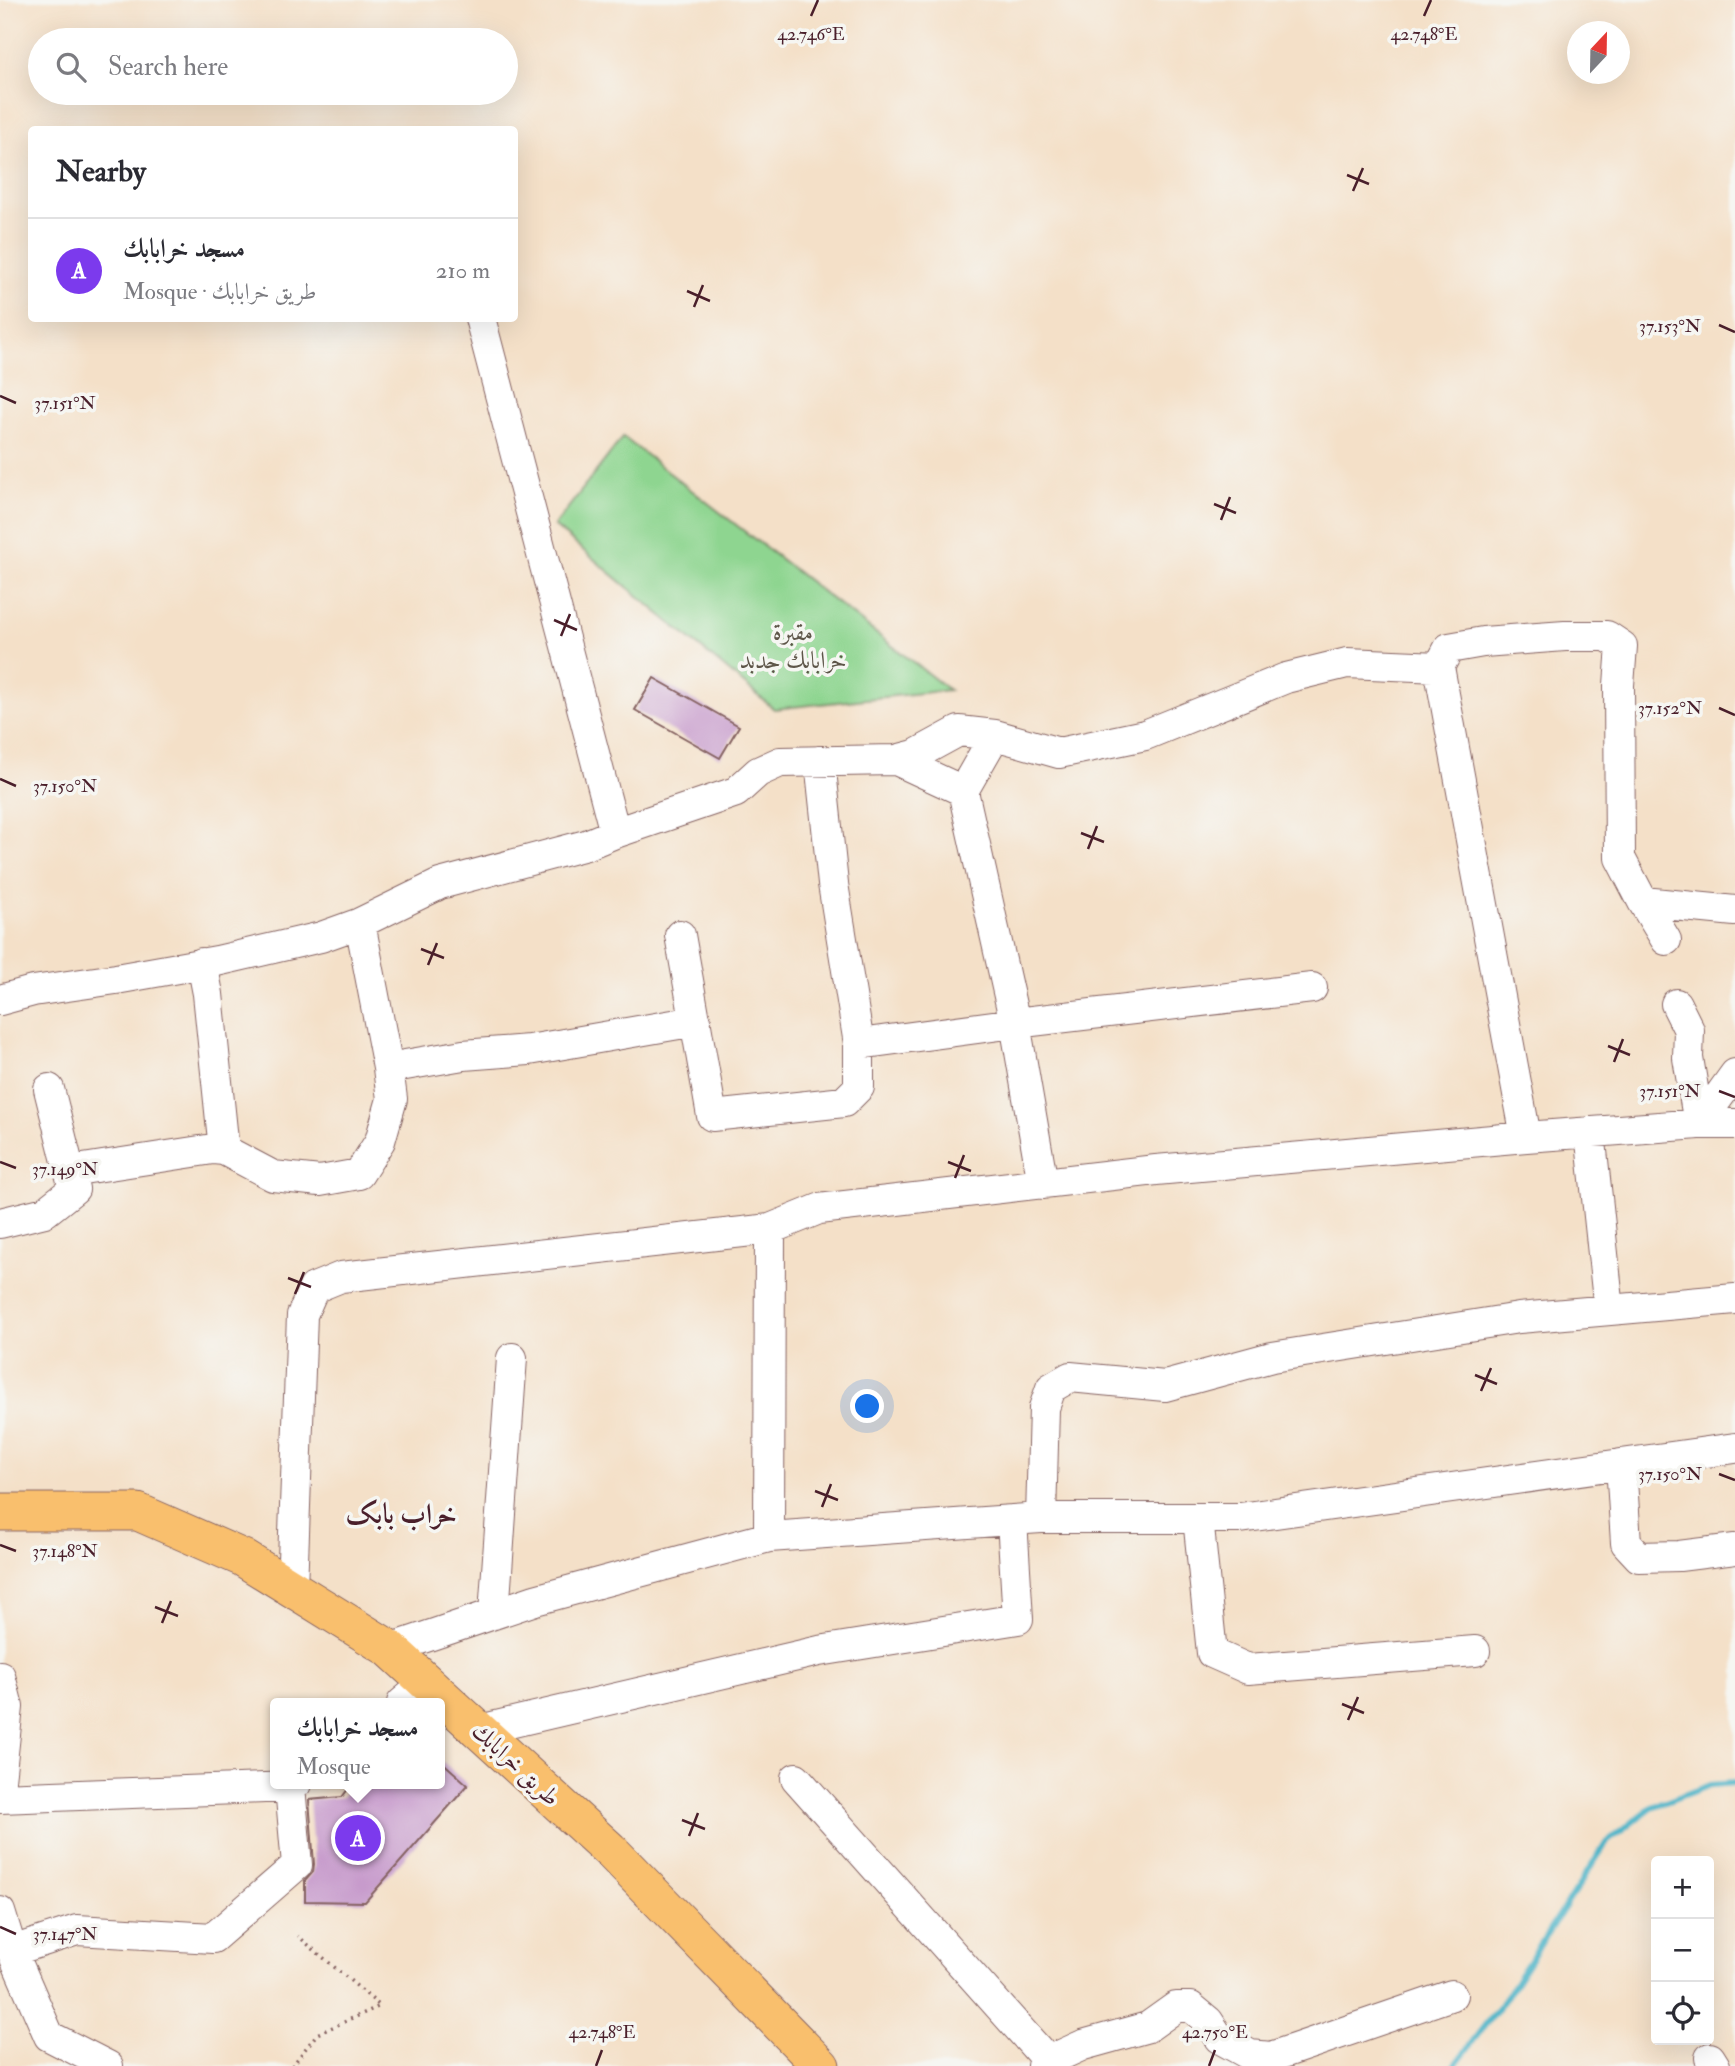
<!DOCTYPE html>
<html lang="en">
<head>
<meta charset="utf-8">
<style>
  body { margin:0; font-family:"IM FELL Double Pica",Amiri,serif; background:#f2f2f3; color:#2b2b33 }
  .controls { position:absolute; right:21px; bottom:21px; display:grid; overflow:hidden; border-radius:7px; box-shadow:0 7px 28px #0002 }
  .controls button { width:63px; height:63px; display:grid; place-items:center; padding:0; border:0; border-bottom:2px solid #e1e1e2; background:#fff; color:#2b2b33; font:35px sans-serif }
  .compass { position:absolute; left:1567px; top:21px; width:63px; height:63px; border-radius:50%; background:#fff; box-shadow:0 7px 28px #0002; rotate:22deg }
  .you { position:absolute; left:868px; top:1407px; width:24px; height:24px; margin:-18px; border:5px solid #fff; border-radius:50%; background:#1a73e8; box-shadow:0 0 0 10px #1a73e833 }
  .badge { display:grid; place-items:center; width:46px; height:46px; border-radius:50%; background:#7c3aed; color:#fff; font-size:23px; font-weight:700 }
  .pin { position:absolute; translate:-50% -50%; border:4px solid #fff; box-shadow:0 2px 7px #0006 }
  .popup { position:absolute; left:270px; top:1698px; width:175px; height:91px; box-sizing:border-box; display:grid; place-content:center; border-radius:7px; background:#fff; filter:drop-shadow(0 2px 5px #0005); font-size:23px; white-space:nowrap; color:#7c7c81 }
  .popup b { font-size:26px; color:#2b2b33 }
  .popup::after { content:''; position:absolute; left:50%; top:100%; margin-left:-14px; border:14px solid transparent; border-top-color:#fff }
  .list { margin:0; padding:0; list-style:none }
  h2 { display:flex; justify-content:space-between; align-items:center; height:91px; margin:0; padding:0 28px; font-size:30px }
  h2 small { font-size:23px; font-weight:400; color:#7c7c81 }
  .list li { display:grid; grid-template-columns:46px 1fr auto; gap:21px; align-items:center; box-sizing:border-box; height:105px; padding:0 28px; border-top:2px solid #e1e1e2 }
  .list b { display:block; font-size:26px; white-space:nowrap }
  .list p { margin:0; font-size:23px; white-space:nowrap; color:#7c7c81 }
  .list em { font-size:23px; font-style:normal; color:#7c7c81 }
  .icon { flex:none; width:38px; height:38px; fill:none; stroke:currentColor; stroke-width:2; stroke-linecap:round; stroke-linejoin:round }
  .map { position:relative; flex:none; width:1735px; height:2066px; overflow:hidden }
  .search { position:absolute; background:#fff; box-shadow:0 7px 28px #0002; left:28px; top:28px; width:490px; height:77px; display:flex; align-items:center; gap:18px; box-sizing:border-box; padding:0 24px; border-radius:38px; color:#7c7c81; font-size:26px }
  .panel { position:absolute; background:#fff; box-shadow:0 7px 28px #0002; left:28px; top:126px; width:490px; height:196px; border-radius:7px }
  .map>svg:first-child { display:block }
</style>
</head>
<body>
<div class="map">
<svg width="1735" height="2066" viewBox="0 0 1735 2066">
  <rect width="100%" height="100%" fill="#f6f6f2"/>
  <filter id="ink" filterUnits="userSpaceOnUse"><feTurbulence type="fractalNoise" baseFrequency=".0143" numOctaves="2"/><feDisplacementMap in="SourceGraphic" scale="14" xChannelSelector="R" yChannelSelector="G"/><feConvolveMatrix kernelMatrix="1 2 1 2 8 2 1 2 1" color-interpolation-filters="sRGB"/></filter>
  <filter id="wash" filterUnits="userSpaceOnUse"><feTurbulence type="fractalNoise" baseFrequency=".00686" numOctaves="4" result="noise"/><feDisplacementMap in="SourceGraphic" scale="28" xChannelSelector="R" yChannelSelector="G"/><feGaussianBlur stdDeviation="1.57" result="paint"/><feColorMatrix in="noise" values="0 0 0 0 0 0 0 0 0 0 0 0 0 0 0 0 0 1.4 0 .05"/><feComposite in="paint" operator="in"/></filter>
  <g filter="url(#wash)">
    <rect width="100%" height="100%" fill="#f4e0c8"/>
    <path fill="#8ed590" stroke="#6c7a5e" stroke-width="2" d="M623 437 949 690 774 709 554 526Z"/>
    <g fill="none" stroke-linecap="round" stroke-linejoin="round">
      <path stroke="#49b3c7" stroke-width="6" d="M1454 2066 1504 2000 1607 1842 1652 1807 1710 1785 1735 1783"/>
    </g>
    <g id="blocks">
      <path fill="#c79bcc" d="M654 678 739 726 720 758 635 710Z
        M440 1760 468 1785 365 1902 305 1901V1881L313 1872 314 1864 309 1800 342 1797 352 1784H440Z"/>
    </g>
  </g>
  <g filter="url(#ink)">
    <use href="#blocks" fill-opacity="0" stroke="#866362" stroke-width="2"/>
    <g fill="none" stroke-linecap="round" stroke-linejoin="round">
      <g stroke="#866362" stroke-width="32">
        <path id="minor" d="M480 318 615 833
          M995 735 963 791 1015 1023 1312 988
          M896 760 963 791
          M820 761 833 884 859 1044 1015 1023 1043 1184
          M1643 902 1735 911
          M360 923 388 1068
          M680 935 712 1116 844 1102 859 1087V1044
          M202 963 208 994 224 1150 273 1176 320 1181 359 1174 380 1141 392 1099 388 1068 463 1055 529 1050 696 1021
          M0 1000 33 991 116 979 217 961 321 937 360 923 440 884 586 845 615 833 736 792 758 772 780 762 896 760 915 755 959 731 995 735 1059 753 1145 735 1286 678 1347 663 1439 667
          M1676 1004 1689 1030 1688 1058 1699 1124 1735 1074
          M1590 1132 1609 1310
          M1526 1137 1439 667 1449 648 1483 642 1565 636H1607L1622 646 1619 685 1620 858 1643 902 1666 940
          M69 1169H83L213 1149 224 1150
          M0 1223 45 1212 74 1189 49 1089
          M1621 1464 1626 1543 1639 1557 1679 1556 1735 1549
          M1041 1518 1044 1408 1051 1388 1070 1377 1165 1386 1272 1357 1519 1318 1735 1299
          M1198 1518 1212 1653 1248 1669 1475 1651
          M769 1537 770 1229
          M292 1588 302 1315 314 1288 341 1277 770 1229 819 1209 1156 1170 1526 1137 1699 1124H1735
          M494 1614 512 1358
          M390 1649 535 1600 769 1537 1041 1518H1240L1735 1448
          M0 1676 8 1707 0 1780
          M402 1703 427 1682
          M479 1730 819 1651 1018 1619 1012 1520
          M796 1778 1048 2061
          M0 1798 290 1787 296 1784
          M0 1912 12 1951 49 2036 108 2066
          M12 1951 77 1930 213 1938 297 1865 290 1787
          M1710 2058 1715 2066
          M1042 2066 1048 2061 1083 2045 1148 2027 1176 2007H1191L1208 2021 1219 2038 1250 2055 1271 2057 1452 1995"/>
      </g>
      <g stroke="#866362" stroke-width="39">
        <path id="major" d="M0 1512H138L243 1558 390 1649 613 1853 821 2066"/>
      </g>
      <path stroke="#866362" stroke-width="3.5" stroke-dasharray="2 5" stroke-linecap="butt" d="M292 2066 317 2034 380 2006 298 1936"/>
      <use href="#minor" stroke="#fff" stroke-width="30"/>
      <use href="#major" stroke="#f9bf6d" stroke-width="37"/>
    </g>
  </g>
  <path fill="none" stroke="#4a1f2b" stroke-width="2.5" d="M811 16 818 0M1424 16 1431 0M1347 175 1369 184M1353 191 1363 168M687 291 710 301M694 307 703 285M1719 325 1735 332M0 396 16 403M1214 504 1236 513M1221 520 1230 497M554 620 577 630M561 636 570 614M1719 708 1735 715M0 779 16 786M1081 833 1104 842M1088 849 1097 826M421 949 444 958M428 965 437 943M1608 1046 1630 1055M1614 1062 1623 1039M1719 1091 1735 1097M0 1162 16 1168M948 1162 971 1171M955 1178 964 1155M288 1278 311 1287M295 1294 304 1272M1475 1375 1497 1384M1481 1391 1491 1368M1719 1474 1735 1480M815 1491 838 1500M822 1507 831 1484M0 1545 16 1551M155 1607 178 1616M162 1623 171 1601M1342 1704 1364 1713M1348 1720 1358 1697M682 1820 705 1829M689 1836 698 1813M0 1927 16 1934M596 2066 602 2050M1209 2066 1215 2050"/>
  <g text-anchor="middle" stroke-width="7" stroke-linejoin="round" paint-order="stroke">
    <g font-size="24" fill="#5e5649" stroke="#f6f6f2">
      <text x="793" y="640">مقبرة<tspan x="793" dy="28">خرابابك جدبد</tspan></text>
    </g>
    <g font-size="24" fill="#4a1f2b" stroke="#f6f6f2">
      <text transform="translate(516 1764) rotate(43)" y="8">طريق خرابابك</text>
    </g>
    <g font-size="28" font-weight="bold" fill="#4a1f2b" stroke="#f6f6f2">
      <text x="401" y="1523">خراب بابک</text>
    </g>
  </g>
  <g font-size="18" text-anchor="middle" fill="#4a1f2b" stroke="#f6f6f2" stroke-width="7" stroke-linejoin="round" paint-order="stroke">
    <text x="811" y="40">42.746°E</text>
    <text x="1424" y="40">42.748°E</text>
    <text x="1670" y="332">37.153°N</text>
    <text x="65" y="409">37.151°N</text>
    <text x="1670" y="714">37.152°N</text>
    <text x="65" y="792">37.150°N</text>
    <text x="1670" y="1097">37.151°N</text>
    <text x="65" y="1175">37.149°N</text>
    <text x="1670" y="1480">37.150°N</text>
    <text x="65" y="1557">37.148°N</text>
    <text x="65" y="1940">37.147°N</text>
    <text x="602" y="2038">42.748°E</text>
    <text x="1215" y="2038">42.750°E</text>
  </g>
</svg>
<div class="controls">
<button>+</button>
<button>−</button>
<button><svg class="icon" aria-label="locate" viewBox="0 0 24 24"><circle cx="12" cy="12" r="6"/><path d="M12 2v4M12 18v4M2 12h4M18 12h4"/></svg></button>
</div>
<svg class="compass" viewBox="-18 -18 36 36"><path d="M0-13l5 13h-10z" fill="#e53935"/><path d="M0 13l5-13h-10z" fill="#7c7c81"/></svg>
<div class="you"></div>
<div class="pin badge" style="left:358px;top:1838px">A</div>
<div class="popup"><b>مسجد خرابابك</b>Mosque</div>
<div class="search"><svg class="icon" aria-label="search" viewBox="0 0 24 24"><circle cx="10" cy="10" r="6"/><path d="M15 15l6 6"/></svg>Search here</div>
<section class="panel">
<h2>Nearby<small></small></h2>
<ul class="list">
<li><span class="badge">A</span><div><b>مسجد خرابابك</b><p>Mosque · طريق خرابابك</p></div><em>210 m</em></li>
</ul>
</section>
</div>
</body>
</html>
